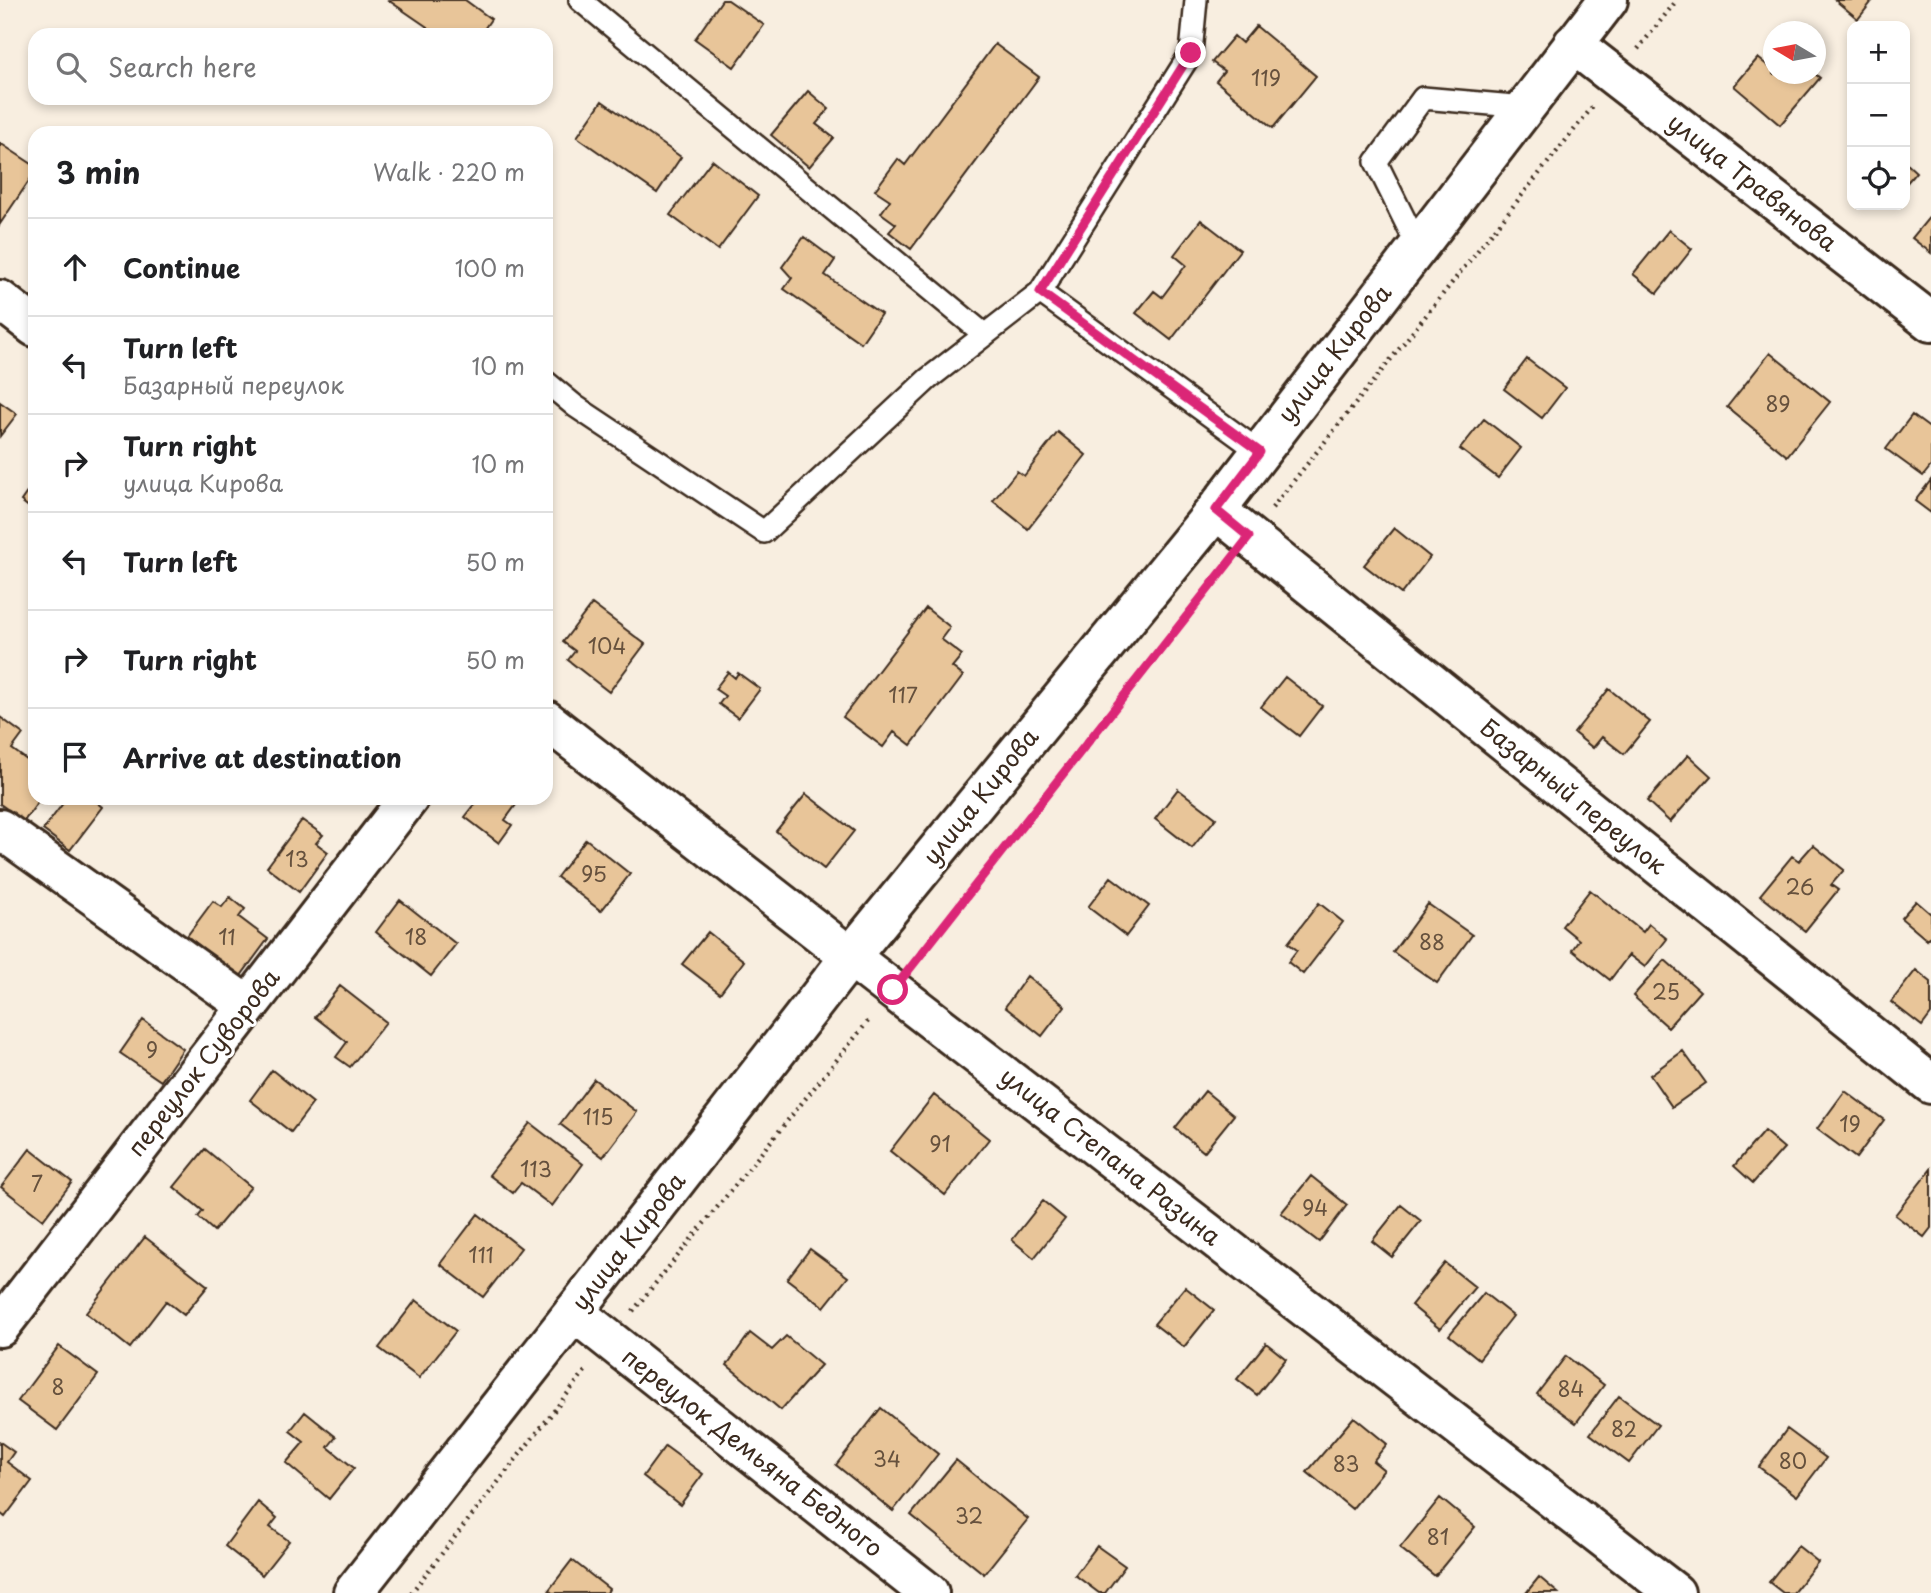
<!DOCTYPE html>
<html lang="en">
<head>
<meta charset="utf-8">
<style>
  body { margin:0; font-family:"Playpen Sans",sans-serif; background:#f2f2f2; color:#202124 }
  .controls { position:absolute; right:21px; top:21px; display:grid; overflow:hidden; border-radius:14px; box-shadow:0 4px 10px #0003 }
  .controls button { width:63px; height:63px; display:grid; place-items:center; padding:0; border:0; border-bottom:2px solid #e0e0e0; background:#fff; color:#202124; font:35px sans-serif }
  .compass { position:absolute; left:1763px; top:21px; width:63px; height:63px; border-radius:50%; background:#fff; box-shadow:0 4px 10px #0003; rotate:280deg }
  .stop { position:absolute; width:21px; height:21px; margin:-16px; border:5px solid #db2777; border-radius:50%; background:#fff }
  .stop.end { background:#db2777; border-color:#fff; box-shadow:0 2px 7px #0008 }
  .list { margin:0; padding:0; list-style:none }
  h2 { display:flex; justify-content:space-between; align-items:center; height:91px; margin:0; padding:0 28px; font-size:30px }
  h2 small { font-size:23px; font-weight:400; color:#757577 }
  .list li { display:grid; grid-template-columns:46px 1fr auto; gap:21px; align-items:center; box-sizing:border-box; height:98px; padding:0 28px; border-top:2px solid #e0e0e0 }
  .list b { display:block; font-size:26px; white-space:nowrap }
  .list p { margin:0; font-size:23px; white-space:nowrap; color:#757577 }
  .list em { font-size:23px; font-style:normal; color:#757577 }
  .icon { flex:none; width:38px; height:38px; fill:none; stroke:currentColor; stroke-width:2; stroke-linecap:round; stroke-linejoin:round }
  .map { position:relative; flex:none; width:1931px; height:1593px; overflow:hidden }
  .search { position:absolute; background:#fff; box-shadow:0 4px 10px #0003; left:28px; top:28px; width:525px; height:77px; display:flex; align-items:center; gap:18px; box-sizing:border-box; padding:0 24px; border-radius:21px; color:#757577; font-size:26px }
  .panel { position:absolute; background:#fff; box-shadow:0 4px 10px #0003; left:28px; top:126px; width:525px; height:679px; border-radius:21px }
  .map>svg:first-child { display:block }
</style>
</head>
<body>
<div class="map">
<svg width="1931" height="1593" viewBox="0 0 1931 1593">
  <rect width="100%" height="100%" fill="#f8eee0"/>
  <filter id="ink" filterUnits="userSpaceOnUse"><feTurbulence type="fractalNoise" baseFrequency=".0143" numOctaves="2"/><feDisplacementMap in="SourceGraphic" scale="14" xChannelSelector="R" yChannelSelector="G"/><feConvolveMatrix kernelMatrix="1 2 1 2 8 2 1 2 1" color-interpolation-filters="sRGB"/></filter>
  <g filter="url(#ink)">
    <path fill="#e8c599" stroke="#3b2a1e" stroke-width="2" d="M388 0H465L491 19 480 35H439Z
      M722 0H728L764 25 734 67 695 39Z
      M1835 0H1873L1858 19Z
      M1256 26 1316 76 1273 128 1216 81 1224 71 1212 62 1234 36 1242 43Z
      M995 44 1039 77 911 249 889 232 896 224 881 213 890 200 875 190 898 159 905 165Z
      M1758 58 1773 70V69V74H1815L1820 78 1780 125 1734 86Z
      M808 91 829 109 816 124 834 138 809 167 771 135Z
      M602 101 681 157 657 193 577 137Z
      M0 143 35 166V172L0 224Z
      M712 160 758 196 718 250 670 215Z
      M1905 162 1916 172 1905 185Z
      M1931 215V253L1912 238Z
      M1201 220 1240 250 1171 340 1136 313 1154 291 1162 297 1186 265 1174 255Z
      M1669 230 1692 249 1657 293 1633 274Z
      M804 237 835 260 825 275 881 314 861 343 784 289 792 278 782 267Z
      M1770 353 1830 402 1787 456 1727 407Z
      M1527 359 1565 388 1542 418 1504 389Z
      M0 402 17 414 0 436Z
      M1912 415 1931 429V466L1923 476 1886 449Z
      M1484 419 1521 448 1498 478 1460 449Z
      M1058 432 1086 455 1028 529 993 501 1017 471 1024 476Z
      M1931 480V513L1915 501Z
      M35 481V512L21 501Z
      M1394 528 1430 557 1401 594 1364 565Z
      M592 604 645 644 609 692 568 660 575 651 563 642Z
      M926 608 950 627 941 639 962 655 952 667 963 676 911 745 894 732 883 747 843 717Z
      M728 672 735 678 738 673 760 689 738 718 719 704 725 696 715 689Z
      M1285 677 1322 706 1299 736 1261 707Z
      M1609 689 1650 722 1624 754 1602 737 1593 748 1574 733Z
      M0 717 23 734 12 749 35 766V798H41L24 821 0 804Z
      M1688 755 1711 776 1670 822 1647 801Z
      M1178 789 1216 818 1192 848 1155 819Z
      M806 794 854 831 824 869 776 831Z
      M67 798H92L103 807 70 850 43 830Z
      M480 798H521L505 820 512 825 499 843 465 817Z
      M302 820 323 835 316 843 328 852 299 892 267 867Z
      M586 839 630 874 601 911 557 877Z
      M1813 845 1844 870 1831 885 1838 890 1805 931 1760 895 1792 856 1799 861Z
      M1111 877 1149 906 1126 936 1088 907Z
      M1590 890 1643 932 1649 924 1667 939 1645 967 1629 955 1610 980 1572 950 1579 940 1562 926Z
      M230 897 245 909 239 917 268 939 240 977 187 936 213 901 222 907Z
      M400 900 456 944 431 976 376 932Z
      M1916 901 1931 914V935L1927 940 1901 918Z
      M1319 903 1343 922 1303 974 1288 962 1297 950 1288 943Z
      M1428 904 1472 935 1437 983 1393 952Z
      M708 932 744 961 720 993 682 964Z
      M1665 960 1700 991 1668 1027 1633 996Z
      M1916 970 1931 982V1014L1922 1026 1891 1002Z
      M1027 976 1065 1006 1042 1036 1005 1007Z
      M340 986 386 1022 350 1067 336 1057 347 1042 315 1017Z
      M143 1020 183 1049 161 1081 120 1053Z
      M1683 1051 1706 1083 1672 1107 1650 1075Z
      M272 1070 313 1103 291 1132 250 1100Z
      M594 1079 637 1112 603 1157 560 1124Z
      M1205 1091 1234 1115 1204 1152 1175 1128Z
      M1845 1091 1884 1120 1856 1158 1817 1129Z
      M934 1095 989 1139 945 1195 890 1151Z
      M530 1123 583 1164 552 1206 521 1183 513 1193 489 1175Z
      M1764 1131 1784 1148 1753 1183 1734 1166Z
      M30 1149 72 1182 43 1220 1 1187Z
      M205 1149 251 1187 214 1231 198 1217 203 1211 174 1187Z
      M1931 1169V1228L1924 1237 1895 1215Z
      M1311 1176 1347 1205 1319 1242 1281 1213Z
      M1043 1201 1065 1219 1034 1258 1012 1240Z
      M1401 1205 1421 1221 1392 1257 1372 1241Z
      M478 1214 521 1248 483 1297 440 1264Z
      M145 1237 208 1286 184 1315 166 1301 130 1348 86 1313Z
      M810 1249 848 1277 824 1307 787 1279Z
      M1445 1263 1475 1287 1440 1329 1411 1305Z
      M1185 1287 1214 1310 1184 1347 1154 1324Z
      M1484 1293 1513 1316 1479 1359 1449 1335Z
      M416 1300 456 1331 419 1378 379 1348Z
      M750 1333 772 1350 786 1336 821 1365 781 1410 727 1365Z
      M1266 1343 1286 1359 1257 1395 1237 1379Z
      M59 1346 98 1375 57 1430 18 1401Z
      M1566 1356 1604 1385 1576 1423 1537 1394Z
      M1619 1396 1658 1425 1629 1463 1590 1434Z
      M881 1408 938 1454 893 1511 836 1465Z
      M305 1412 336 1437 328 1447 354 1468 329 1499 286 1463 304 1442 290 1431Z
      M1354 1417 1387 1444 1373 1461 1384 1470 1352 1509 1307 1472Z
      M1787 1429 1826 1458 1797 1496 1759 1467Z
      M0 1442 14 1452 7 1462 32 1481 5 1517 0 1513Z
      M665 1446 703 1474 680 1505 643 1476Z
      M956 1460 1028 1519 984 1574 911 1515Z
      M1440 1498 1475 1527 1435 1576 1400 1548Z
      M258 1502 277 1518 270 1527 289 1541 262 1575 225 1546Z
      M1097 1546 1125 1566 1105 1593H1099L1075 1575Z
      M1798 1546 1818 1562 1793 1593H1783L1769 1582Z
      M572 1560 609 1589 607 1593H552L549 1590Z
      M1539 1577 1558 1593H1526Z"/>
    <g fill="none" stroke-linecap="round" stroke-linejoin="round">
      <g stroke="#3b2a1e" stroke-width="26">
        <path id="lane" d="M580 0 985 335
          M1196 0 1191 53 1040 292 1260 452
          M1418 247 1376 162 1423 98 1525 107
          M546 382 575 406 764 532 928 379 1040 292"/>
      </g>
      <g stroke="#3b2a1e" stroke-width="44">
        <path id="street" d="M1573 44 1931 322
          M0 300 35 327
          M1216 510 1931 1084
          M546 720 893 990 1675 1593
          M0 829 248 1006
          M574 1312 929 1593
          M0 1327 409 798"/>
      </g>
      <g stroke="#3b2a1e" stroke-width="44">
        <path id="secondary" d="M353 1593 574 1312 850 957 1216 510 1608 0"/>
      </g>
      <path stroke="#3b2a1e" stroke-width="4.5" stroke-dasharray="2 5" stroke-linecap="butt" d="M1638 49 1677 0
        M1272 508 1594 105
        M917 960 1227 565
        M633 1311 870 1019
        M411 1593 586 1370"/>
      <use href="#lane" stroke="#fff" stroke-width="21"/>
      <use href="#street" stroke="#fff" stroke-width="38"/>
      <use href="#secondary" stroke="#fff" stroke-width="38"/>
    </g>
  </g>
  <g fill="none" stroke-linecap="round" stroke-linejoin="round" filter="url(#ink)">
    <path stroke="#db2777" stroke-width="9" d="M893 990 1249 537 1216 510 1260 452 1040 292 1191 53"/>
  </g>
  <g text-anchor="middle" stroke-width="6" stroke-linejoin="round" paint-order="stroke">
    <g font-size="21" fill="#66513d">
      <text x="1266" y="86">119</text>
      <text x="1778" y="412">89</text>
      <text x="607" y="654">104</text>
      <text x="903" y="703">117</text>
      <text x="297" y="867">13</text>
      <text x="594" y="882">95</text>
      <text x="1800" y="895">26</text>
      <text x="227" y="945">11</text>
      <text x="416" y="945">18</text>
      <text x="1432" y="950">88</text>
      <text x="1666" y="1000">25</text>
      <text x="152" y="1058">9</text>
      <text x="598" y="1125">115</text>
      <text x="1850" y="1132">19</text>
      <text x="940" y="1152">91</text>
      <text x="536" y="1177">113</text>
      <text x="37" y="1192">7</text>
      <text x="1315" y="1216">94</text>
      <text x="481" y="1263">111</text>
      <text x="58" y="1395">8</text>
      <text x="1571" y="1397">84</text>
      <text x="1624" y="1437">82</text>
      <text x="887" y="1467">34</text>
      <text x="1793" y="1469">80</text>
      <text x="1346" y="1472">83</text>
      <text x="969" y="1524">32</text>
      <text x="1438" y="1545">81</text>
    </g>
    <g font-size="24" fill="#3b2a1e" stroke="#fff">
      <text transform="translate(1752 183) rotate(38)" y="8">улица Травянова</text>
      <text transform="translate(1335 354) rotate(-52)" y="8">улица Кирова</text>
      <text transform="translate(981 797) rotate(-51)" y="8">улица Кирова</text>
      <text transform="translate(1573 797) rotate(39)" y="8">Базарный переулок</text>
      <text transform="translate(204 1063) rotate(-52)" y="8">переулок Суворова</text>
      <text transform="translate(1110 1157) rotate(38)" y="8">улица Степана Разина</text>
      <text transform="translate(629 1242) rotate(-52)" y="8">улица Кирова</text>
      <text transform="translate(752 1453) rotate(38)" y="8">переулок Демьяна Бедного</text>
    </g>
  </g>
</svg>
<div class="controls">
<button>+</button>
<button>−</button>
<button><svg class="icon" aria-label="locate" viewBox="0 0 24 24"><circle cx="12" cy="12" r="6"/><path d="M12 2v4M12 18v4M2 12h4M18 12h4"/></svg></button>
</div>
<svg class="compass" viewBox="-18 -18 36 36"><path d="M0-13l5 13h-10z" fill="#e53935"/><path d="M0 13l5-13h-10z" fill="#757577"/></svg>
<div class="stop" style="left:893px;top:990px"></div>
<div class="stop end" style="left:1191px;top:53px"></div>
<div class="search"><svg class="icon" aria-label="search" viewBox="0 0 24 24"><circle cx="10" cy="10" r="6"/><path d="M15 15l6 6"/></svg>Search here</div>
<section class="panel">
<h2>3 min<small>Walk · 220 m</small></h2>
<ul class="list">
<li><svg class="icon" aria-label="ahead" viewBox="0 0 24 24"><path d="M12 20V5M6 11l6-6 6 6"/></svg><div><b>Continue</b></div><em>100 m</em></li>
<li><svg class="icon" aria-label="left" viewBox="0 0 24 24"><path d="M17 20v-9H6M10 6l-5 5 5 5"/></svg><div><b>Turn left</b><p>Базарный переулок</p></div><em>10 m</em></li>
<li><svg class="icon" aria-label="right" viewBox="0 0 24 24"><path d="M7 20v-9h11M14 6l5 5-5 5"/></svg><div><b>Turn right</b><p>улица Кирова</p></div><em>10 m</em></li>
<li><svg class="icon" aria-label="left" viewBox="0 0 24 24"><path d="M17 20v-9H6M10 6l-5 5 5 5"/></svg><div><b>Turn left</b></div><em>50 m</em></li>
<li><svg class="icon" aria-label="right" viewBox="0 0 24 24"><path d="M7 20v-9h11M14 6l5 5-5 5"/></svg><div><b>Turn right</b></div><em>50 m</em></li>
<li><svg class="icon" aria-label="arrive" viewBox="0 0 24 24"><path d="M6 21V4h12l-3 4 3 4H6"/></svg><div><b>Arrive at destination</b></div></li>
</ul>
</section>
</div>
</body>
</html>
